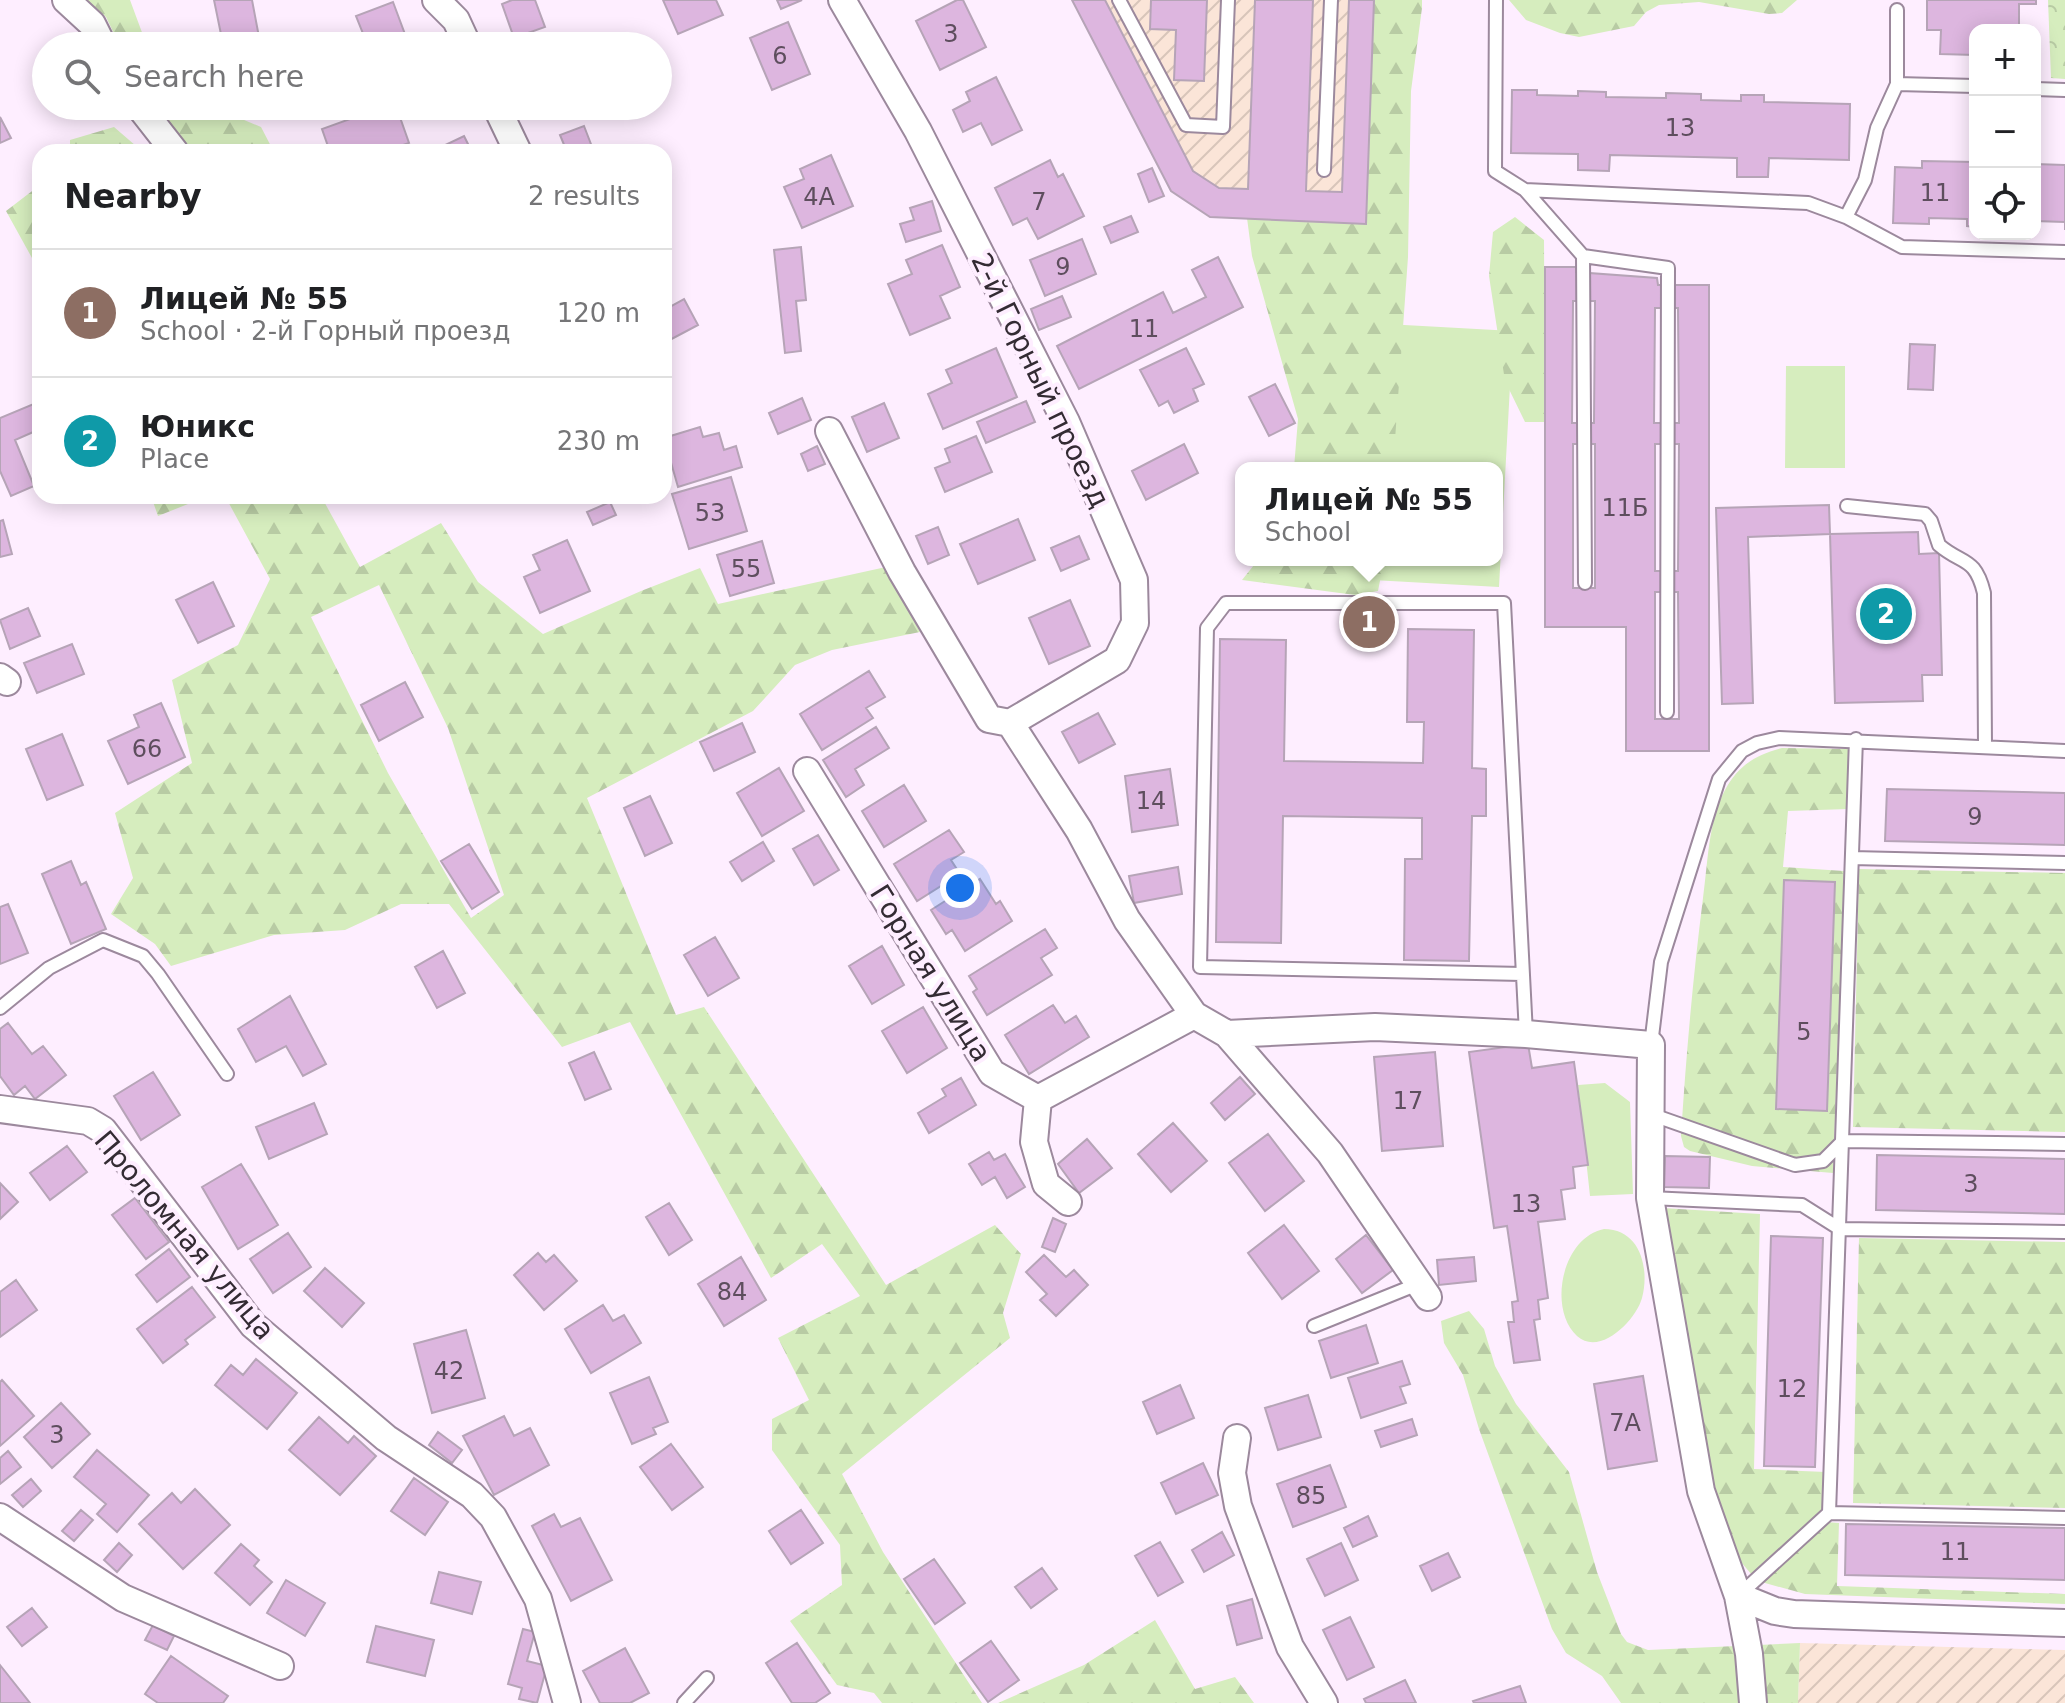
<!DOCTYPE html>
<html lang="en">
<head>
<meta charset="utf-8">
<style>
  body { margin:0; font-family:"DejaVu Sans",sans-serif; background:#f6f6f6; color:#202124 }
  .controls { position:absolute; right:24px; top:24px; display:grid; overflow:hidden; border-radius:16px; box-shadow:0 4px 20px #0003 }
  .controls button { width:72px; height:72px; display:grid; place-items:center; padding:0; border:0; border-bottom:2px solid #e0e0e0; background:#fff; color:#202124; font:40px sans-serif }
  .you { position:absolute; left:960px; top:888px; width:28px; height:28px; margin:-20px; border:6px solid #fff; border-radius:50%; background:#1a73e8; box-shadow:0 0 0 12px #1a73e833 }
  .badge { display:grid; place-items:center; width:52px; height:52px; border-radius:50%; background:#d93025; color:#fff; font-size:26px; font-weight:700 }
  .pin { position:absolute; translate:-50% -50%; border:4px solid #fff; box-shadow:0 2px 8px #0006 }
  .popup { position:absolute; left:1235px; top:462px; width:268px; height:104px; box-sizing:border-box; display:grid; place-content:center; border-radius:16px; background:#fff; filter:drop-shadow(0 2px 6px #0005); font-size:26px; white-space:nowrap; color:#757577 }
  .popup b { font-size:30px; color:#202124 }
  .popup::after { content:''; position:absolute; left:50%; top:100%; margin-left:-16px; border:16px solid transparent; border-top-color:#fff }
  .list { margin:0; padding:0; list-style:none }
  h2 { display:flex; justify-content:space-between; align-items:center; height:104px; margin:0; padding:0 32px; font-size:34px }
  h2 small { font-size:26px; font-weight:400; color:#757577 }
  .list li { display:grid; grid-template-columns:52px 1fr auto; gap:24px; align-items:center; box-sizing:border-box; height:128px; padding:0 32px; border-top:2px solid #e0e0e0 }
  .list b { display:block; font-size:30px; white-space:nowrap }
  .list p { margin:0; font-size:26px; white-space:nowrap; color:#757577 }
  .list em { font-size:26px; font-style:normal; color:#757577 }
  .icon { flex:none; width:44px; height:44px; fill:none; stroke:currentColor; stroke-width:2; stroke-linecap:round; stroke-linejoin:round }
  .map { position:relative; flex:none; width:2065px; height:1703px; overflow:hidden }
  .search { position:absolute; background:#fff; box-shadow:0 4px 20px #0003; left:32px; top:32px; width:640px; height:88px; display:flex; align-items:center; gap:20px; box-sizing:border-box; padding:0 28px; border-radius:44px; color:#757577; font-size:30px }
  .panel { position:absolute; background:#fff; box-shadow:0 4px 20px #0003; left:32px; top:144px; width:640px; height:360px; border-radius:24px }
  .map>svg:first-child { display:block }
</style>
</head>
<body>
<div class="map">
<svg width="2065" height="1703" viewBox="0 0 2065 1703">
  <defs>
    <pattern id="industrial-furrows" width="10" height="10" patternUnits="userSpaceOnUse" patternTransform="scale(2)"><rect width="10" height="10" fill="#fbe5d8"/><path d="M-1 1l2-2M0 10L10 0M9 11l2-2" fill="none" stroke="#d8c5ba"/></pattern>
    <pattern id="forest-firs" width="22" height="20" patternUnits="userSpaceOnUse" patternTransform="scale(2)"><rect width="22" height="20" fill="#d6edbe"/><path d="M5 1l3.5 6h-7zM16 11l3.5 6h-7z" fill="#b8cba4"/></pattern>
    <pattern id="park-crowns" width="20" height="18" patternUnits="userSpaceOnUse" patternTransform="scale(2)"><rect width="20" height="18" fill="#d6edbe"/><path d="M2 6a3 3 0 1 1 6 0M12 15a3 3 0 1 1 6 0" fill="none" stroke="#b8cba4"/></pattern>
  </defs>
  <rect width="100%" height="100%" fill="#feeeff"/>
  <path fill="url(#industrial-furrows)" d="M1072 0H1374L1366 224 1210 217 1171 191Z
    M1800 1643 2065 1650V1703H1798Z"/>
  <path fill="#d6edbe" d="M1368 323 1513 331 1499 587 1354 579 1355 560H1497V468H1360Z
    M1786 366H1845V468H1785Z
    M1605 1083 1630 1102 1633 1194 1590 1196 1578 1085Z
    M1604 1229C1640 1229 1650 1268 1642 1298 1636 1320 1600 1357 1577 1336 1548 1310 1561 1238 1604 1229Z"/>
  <path fill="url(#forest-firs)" fill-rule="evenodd" d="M86 0H130L147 46H120L106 17Z
    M1374 0H1422V8L1411 91 1408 257 1393 468H1294L1298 419 1252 256 1247 218 1366 224Z
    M1509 0H1797L1782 13 1769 14 1699 2 1659 5 1646 12 1634 26 1579 37 1560 33 1526 20Z
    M151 106H211L261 127 274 152H191L159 121Z
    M114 127 143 152H70V140Z
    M40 185V258H32L6 211Z
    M1515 217 1544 240 1545 422H1525L1505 381 1489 276 1493 232Z
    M151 496H208L158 516Z
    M225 496H321L360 567 441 523 478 582 543 634 641 591 700 568 718 604 886 567 920 632 832 650 795 665 753 711 587 798 676 1015 704 1007 886 1285 995 1225 1021 1254 1003 1313 1010 1338 842 1474 883 1552 982 1703H882L874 1693 837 1685 790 1621 842 1585 840 1545 772 1450V1419L809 1400 778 1338 860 1296 822 1244 771 1278 630 1022 562 1047 449 904H401L345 930 274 935 171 966 155 944 111 914 133 878 115 813 192 763 172 680 238 645 270 579ZM379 585 448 728 504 895 471 918 388 773 311 617Z
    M1258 560H1384L1378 591 1355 595 1242 580Z
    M1782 748 1849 749 1848 809 1788 811 1783 867 1844 871 1833 1173 1752 1166 1690 1151 1684 1147 1681 1136C1686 1056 1693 977 1703 898 1708 863 1708 822 1725 790 1738 766 1755 755 1782 748Z
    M1859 869 2065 873V1132L1853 1127Z
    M1663 1208 1760 1214 1754 1469 1826 1472V1522L1839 1523 1837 1586 2065 1594V1604L1805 1594 1765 1583 1752 1575 1730 1549 1711 1488Z
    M1859 1238 2065 1242V1508L1853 1503Z
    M1469 1311 1484 1329 1495 1366 1516 1404 1569 1472 1597 1572 1621 1634 1627 1642 1648 1650 1800 1643 1798 1703H1621L1602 1676 1566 1653 1552 1629 1479 1429 1463 1375 1444 1343 1441 1321Z
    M1155 1620 1195 1689 1235 1677 1254 1703H998L1084 1665Z"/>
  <path fill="url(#park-crowns)" d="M2048 0H2065V79L2051 78Z"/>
  <path fill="#ddb6df" stroke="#b6a4b7" stroke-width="2" fill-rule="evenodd" d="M214 0H252L259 37 223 44Z
    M512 0H535L545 27 514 38 502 4Z
    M663 0H716L723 15 678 34Z
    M777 0H802L781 9Z
    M957 0H963L986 47 940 70 916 21Z
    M1072 0H1105L1193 171 1219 188 1248 189 1255 0H1313L1306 191 1342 192 1349 0H1374L1366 224 1210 217 1171 191Z
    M1151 0H1207L1204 81 1174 80 1176 30 1150 29Z
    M1927 0H2036V4H2019V30H1975V55L1940 54 1941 30H1927Z
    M393 2 406 37 382 46H368L356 16Z
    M788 22 810 74 772 90 750 38Z
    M996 77 1022 130 992 145 981 123 963 132 953 110 970 101 966 92Z
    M1512 90H1537V95L1578 96V91L1606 92V97L1666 98V93L1701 94V100L1741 101V95H1764V102L1850 104 1849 160 1769 158 1768 177H1737V158L1610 155 1609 171 1578 170V154L1511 153Z
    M386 106H396L409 143 383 152H330L322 129Z
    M0 117 11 138 0 143Z
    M584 126 594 152H567L560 135Z
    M464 136 472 152H439L437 149Z
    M831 155 853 206 802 228 784 187 804 179 800 169Z
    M1050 160 1058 177 1063 174 1084 216 1038 239 1027 218 1013 225 995 188Z
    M1922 161 1975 162V227L1967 226V219L1929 218V224L1893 223 1895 167 1922 168Z
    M2035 164 2065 165V230V222L2035 221Z
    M1152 168 1164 196 1149 202 1138 174Z
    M932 201 941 231 906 242 900 224 914 220 910 208Z
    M1131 216 1138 232 1111 243 1104 227Z
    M1082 239 1096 274 1045 296 1030 260Z
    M942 245 960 287 940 296 950 318 910 335 888 284 912 274 906 260Z
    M801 247 806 300 796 301 801 351 785 353 774 250Z
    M1218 257 1243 307 1079 389 1057 346 1163 292 1173 313 1206 297 1192 270Z
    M1545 267H1576V272L1657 278 1658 285H1709V751H1626V627H1545ZM1573 301H1595L1594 423H1572ZM1655 308H1678L1679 423H1654ZM1573 444H1595V588H1573ZM1655 444H1679L1678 571H1655ZM1655 592H1678L1679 719H1655Z
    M1062 296 1071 317 1039 330 1031 309Z
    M684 299 698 325 664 343V310Z
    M1910 344 1935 345 1933 390 1908 389Z
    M996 348 1017 397 943 429 928 394 952 383 946 370Z
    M1186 348 1204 384 1193 389 1198 401 1174 413 1168 401 1159 406 1140 370Z
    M1275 384 1295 423 1269 436 1249 397Z
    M802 398 811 420 778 434 769 413Z
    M1026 401 1035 422 986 443 977 422Z
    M36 403 40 413V429L15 440 34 486 11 496 0 471V418Z
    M884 403 899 438 867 452 852 417Z
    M700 427 703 437 719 433 724 450 736 446 742 467 678 487 664 438Z
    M976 436 992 472 945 492 935 468 950 462 945 449Z
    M1184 444 1198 473 1146 500 1132 471Z
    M817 446 825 464 808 471 801 454Z
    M731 477 747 531 689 549 672 494Z
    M610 502 616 515 593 525 587 512Z
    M1829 505 1830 534 1748 537 1753 703 1722 704 1716 508Z
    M1018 519 1035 560 978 584 960 544Z
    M3 520 12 554 0 557V521Z
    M938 527 949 555 928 564 916 536Z
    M1918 532 1919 554 1939 553 1942 675H1922L1923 701 1835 703 1830 534Z
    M1079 536 1089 559 1061 571 1051 548Z
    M567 540 590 591 540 613 524 577 540 570 533 555Z
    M762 541 774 583 730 596 717 555Z
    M213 582 234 626 198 643 176 600Z
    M1070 600 1090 646 1049 664 1029 618Z
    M28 608 40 636 10 649 0 620Z
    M1408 629 1474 630 1472 768 1486 769V816H1472L1469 961 1404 960 1405 859H1422V818L1283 816 1281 943 1216 942 1220 639 1286 640 1284 761 1423 763 1424 722H1407Z
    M72 644 84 674 37 693 24 663Z
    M869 671 885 697 866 708 873 718 822 750 800 714Z
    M405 682 423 717 379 741 361 705Z
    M161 703 185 757 128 784 108 741 139 727 134 715Z
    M1098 713 1115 744 1079 763 1062 732Z
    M742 723 755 752 714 771 700 742Z
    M876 727 889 748 855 769 864 785 846 797 823 760Z
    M62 734 83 785 47 800 26 749Z
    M779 768 804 811 762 836 737 793Z
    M1170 769 1178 825 1132 832 1125 776Z
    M904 785 926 821 884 847 862 811Z
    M1887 789 2065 793V845L1885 841Z
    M650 796 672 843 645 856 624 808Z
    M949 830 964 852 951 860 960 874 917 901 894 864Z
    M818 835 839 870 814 885 793 849Z
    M763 842 774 861 742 881 730 862Z
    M469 844 499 892 472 909 441 861Z
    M71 861 81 885 86 882 106 929 71 944 42 874Z
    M1178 867 1182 894 1134 903 1129 876Z
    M980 879 996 904 1000 901 1012 921 965 951 952 930 946 934 931 910Z
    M1784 880 1835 882 1827 1111 1776 1109Z
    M8 904 28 953 0 964V907Z
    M1045 929 1057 948 1041 958 1052 975 987 1015 973 992 977 989 969 976Z
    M715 937 739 978 708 996 684 955Z
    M882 946 904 985 872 1004 849 966Z
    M443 951 465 993 437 1008 415 967Z
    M290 996 326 1064 303 1076 286 1046 256 1062 238 1029Z
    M1053 1005 1065 1023 1076 1016 1089 1037 1029 1074 1005 1035Z
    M923 1007 947 1048 907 1073 882 1031Z
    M8 1023 32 1054 43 1046 66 1075 35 1099 25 1086 14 1095 0 1076V1029Z
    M1528 1044 1532 1068 1574 1062 1588 1165 1573 1167 1575 1188 1561 1190 1565 1219 1538 1222 1548 1298 1538 1300 1540 1319 1534 1320 1540 1360 1514 1363 1508 1322H1514L1512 1302 1518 1301 1507 1226 1494 1228 1469 1052Z
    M594 1052 611 1089 585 1100 569 1063Z
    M1435 1052 1443 1146 1382 1151 1374 1057Z
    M153 1072 180 1115 141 1140 114 1096Z
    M1240 1077 1255 1094 1225 1120 1211 1103Z
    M961 1078 976 1105 929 1133 918 1113 946 1096 942 1089Z
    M314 1103 327 1134 269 1159 256 1127Z
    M1173 1123 1207 1161 1171 1192 1138 1154Z
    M1268 1134 1304 1181 1265 1211 1229 1163Z
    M1087 1139 1112 1168 1079 1193 1058 1164Z
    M67 1146 87 1172 50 1200 30 1173Z
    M989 1152 994 1160 1005 1154 1025 1187 1007 1198 995 1177 982 1185 969 1164Z
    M1877 1155 2065 1159V1214L1876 1210Z
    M1665 1156 1710 1157 1709 1188 1664 1187Z
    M241 1164 278 1225 238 1249 202 1187Z
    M0 1183 18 1202 0 1219Z
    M135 1198 169 1242 146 1259 112 1215Z
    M669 1203 692 1240 669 1255 646 1217Z
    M1053 1218 1066 1224 1055 1252 1042 1247Z
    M1284 1225 1319 1271 1282 1299 1248 1253Z
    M288 1233 311 1267 273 1293 250 1259Z
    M1366 1235 1393 1270 1362 1293 1336 1259Z
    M1771 1236 1823 1238 1815 1467 1764 1466Z
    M169 1249 190 1277 157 1302 136 1275Z
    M538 1253 546 1262 554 1255 577 1281 544 1310 514 1275Z
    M1044 1255 1066 1277 1074 1270 1088 1285 1056 1316 1040 1300 1047 1294 1026 1272Z
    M741 1257 766 1300 724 1326 698 1284Z
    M1474 1257 1476 1281 1439 1285 1437 1260Z
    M325 1268 364 1303 342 1327 304 1291Z
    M16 1280 37 1310 0 1337V1292Z
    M192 1287 215 1317 185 1340 188 1344 163 1363 137 1329Z
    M603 1305 613 1321 624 1315 641 1343 591 1373 565 1329Z
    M1366 1325 1378 1363 1331 1378 1319 1341Z
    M466 1330 485 1398 432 1413 414 1344Z
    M256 1359 297 1393 267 1429 215 1385 231 1365 243 1375Z
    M1402 1361 1410 1384 1400 1387 1406 1403 1361 1418 1348 1378Z
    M1643 1376 1657 1461 1608 1469 1594 1384Z
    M649 1377 668 1422 653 1428 656 1434 632 1444 610 1393Z
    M2 1380 34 1416 0 1446V1382Z
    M1180 1385 1194 1418 1157 1434 1143 1402Z
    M1308 1395 1321 1437 1278 1450 1265 1408Z
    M61 1403 90 1434 52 1468 24 1437Z
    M504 1416 514 1436 530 1428 549 1465 494 1495 463 1436Z
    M319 1417 348 1443 354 1436 376 1456 340 1495 289 1450Z
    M1412 1419 1417 1435 1381 1447 1375 1431Z
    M438 1432 462 1450 452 1463 429 1445Z
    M671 1444 703 1487 672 1510 640 1467Z
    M97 1450 149 1495 117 1532 97 1514 106 1504 74 1477Z
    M8 1451 21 1467 0 1484V1458Z
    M1203 1463 1218 1495 1176 1514 1161 1483Z
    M1330 1465 1346 1507 1293 1527 1277 1484Z
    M414 1478 448 1502 425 1535 391 1511Z
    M31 1479 41 1491 23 1507 12 1495Z
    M195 1489 230 1525 183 1569 139 1524 172 1493 181 1503Z
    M81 1510 93 1520 74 1541 62 1531Z
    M801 1510 823 1543 791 1564 769 1531Z
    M554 1514 561 1527 580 1518 612 1580 571 1601 532 1526Z
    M1368 1516 1377 1536 1353 1547 1344 1528Z
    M1846 1524 2065 1528V1580L1845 1575Z
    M1222 1532 1234 1555 1204 1572 1192 1550Z
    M1160 1542 1183 1582 1158 1596 1135 1556Z
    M119 1543 132 1555 117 1572 104 1560Z
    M1341 1543 1358 1580 1325 1596 1307 1559Z
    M241 1544 259 1560 254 1566 272 1582 250 1605 215 1573Z
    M1448 1553 1460 1577 1432 1591 1420 1566Z
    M934 1559 965 1603 935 1624 904 1579Z
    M1042 1568 1057 1589 1031 1608 1015 1587Z
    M439 1572 481 1582 472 1614 431 1603Z
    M286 1580 325 1603 305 1636 267 1613Z
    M1252 1599 1262 1638 1237 1645 1227 1606Z
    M32 1608 47 1627 22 1646 7 1627Z
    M1350 1617 1374 1667 1347 1680 1323 1630Z
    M153 1625 174 1636 167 1650 145 1640Z
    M376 1626 434 1640 425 1676 367 1662Z
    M523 1629 535 1632 527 1661 547 1666 537 1703 519 1699 522 1688 508 1684Z
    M991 1641 1019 1680 988 1702 960 1663Z
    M797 1643 830 1693 815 1703H792L766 1663Z
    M625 1648 649 1693 630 1703H600L583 1671Z
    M171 1656 228 1696 223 1703H158L145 1694Z
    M0 1665 30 1703H0Z
    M1405 1680 1416 1703H1366L1364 1699Z
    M1520 1686 1526 1703H1474L1473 1701Z"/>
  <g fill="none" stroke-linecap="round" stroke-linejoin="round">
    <g stroke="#9c899d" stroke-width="16">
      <path id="service" d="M1119 0 1186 125 1223 127 1228 0
        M1496 0 1495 171 1525 190 1808 203 1846 217 1902 247 2065 252
        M1897 84V10
        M2035 89 2065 90
        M1324 170 1331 0
        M1525 190 1583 256 1668 268 1667 712
        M1846 217 1865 180 1877 128 1897 84 1975 86
        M1583 256 1585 583
        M1847 506 1925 514 1931 521 1939 545C1962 565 1975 556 1984 593L1985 746
        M1852 858 2065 863
        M1522 974 1200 967 1207 628 1226 603H1504L1526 1034
        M0 1008 49 968 103 940 143 956 158 974 227 1074
        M1651 1045 1661 962 1719 779 1742 751 1757 743 1779 738 2065 751
        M1650 1114 1795 1165 1823 1161 1843 1141 2065 1144
        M1650 1198 1802 1205 1840 1229 2065 1232
        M1314 1326 1418 1284
        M1829 1513 1856 739
        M1738 1596 1829 1513 2065 1518
        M684 1703 707 1678"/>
    </g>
    <g stroke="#9c899d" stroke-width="30">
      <path id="minor" d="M66 0 92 24 103 46
        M436 0 456 20 468 46
        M842 0 918 131 1066 422 1134 580 1135 623 1117 660 1010 723
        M139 106 175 152
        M496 106 518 152
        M829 431 902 572 989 719 1010 723 1079 830 1127 920 1194 1015 1227 1034 1330 1153 1428 1297
        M0 677 7 682
        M807 771 992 1073 1038 1099 1034 1142 1046 1184 1068 1202
        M1227 1034 1375 1027 1526 1034 1651 1045 1650 1198 1701 1491 1738 1596 1775 1611 1794 1614 2065 1623
        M1038 1099 1194 1015
        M0 1109 88 1121 103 1130 253 1325 386 1438 472 1495 493 1517 538 1599 567 1703
        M1237 1438 1232 1473 1238 1506 1290 1647 1324 1703
        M0 1517 123 1598 280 1666
        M1738 1596 1749 1654 1753 1703"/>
    </g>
    <use href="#service" stroke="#fff" stroke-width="12"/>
    <use href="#minor" stroke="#fff" stroke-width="26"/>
  </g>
  <g text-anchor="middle" stroke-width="8" stroke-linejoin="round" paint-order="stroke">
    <g font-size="24" fill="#5e4e5e">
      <text x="951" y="42">3</text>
      <text x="780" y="64">6</text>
      <text x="1680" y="136">13</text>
      <text x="1935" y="201">11</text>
      <text x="819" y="205">4А</text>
      <text x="1039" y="210">7</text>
      <text x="1063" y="275">9</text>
      <text x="1144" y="337">11</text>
      <text x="1625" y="516">11Б</text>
      <text x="710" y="521">53</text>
      <text x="746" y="577">55</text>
      <text x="147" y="757">66</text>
      <text x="1151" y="809">14</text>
      <text x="1975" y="825">9</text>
      <text x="1804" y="1040">5</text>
      <text x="1408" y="1109">17</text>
      <text x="1971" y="1192">3</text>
      <text x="1526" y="1212">13</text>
      <text x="732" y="1300">84</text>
      <text x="449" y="1379">42</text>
      <text x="1792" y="1397">12</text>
      <text x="1625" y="1431">7А</text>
      <text x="57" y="1443">3</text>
      <text x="1311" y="1504">85</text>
      <text x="1955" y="1560">11</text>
    </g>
    <g font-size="28" fill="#332b33" stroke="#feeeff">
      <text transform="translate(1041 380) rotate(64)" y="10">2-й Горный проезд</text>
      <text transform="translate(931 973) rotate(58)" y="10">Горная улица</text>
      <text transform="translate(185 1235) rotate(50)" y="10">Проломная улица</text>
    </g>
  </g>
</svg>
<div class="controls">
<button>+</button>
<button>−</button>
<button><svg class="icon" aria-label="locate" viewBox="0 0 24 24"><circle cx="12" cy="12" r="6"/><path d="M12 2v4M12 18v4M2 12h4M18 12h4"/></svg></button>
</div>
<div class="you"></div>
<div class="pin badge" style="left:1369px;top:622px;background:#8d6e63">1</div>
<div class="popup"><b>Лицей № 55</b>School</div>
<div class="pin badge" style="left:1886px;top:614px;background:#0f9aa8">2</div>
<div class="search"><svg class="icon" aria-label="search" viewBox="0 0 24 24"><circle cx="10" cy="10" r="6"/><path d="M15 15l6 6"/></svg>Search here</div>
<section class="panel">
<h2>Nearby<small>2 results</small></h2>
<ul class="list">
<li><span class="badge" style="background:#8d6e63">1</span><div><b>Лицей № 55</b><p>School · 2-й Горный проезд</p></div><em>120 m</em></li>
<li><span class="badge" style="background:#0f9aa8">2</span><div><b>Юникс</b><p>Place</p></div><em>230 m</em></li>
</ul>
</section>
</div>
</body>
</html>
